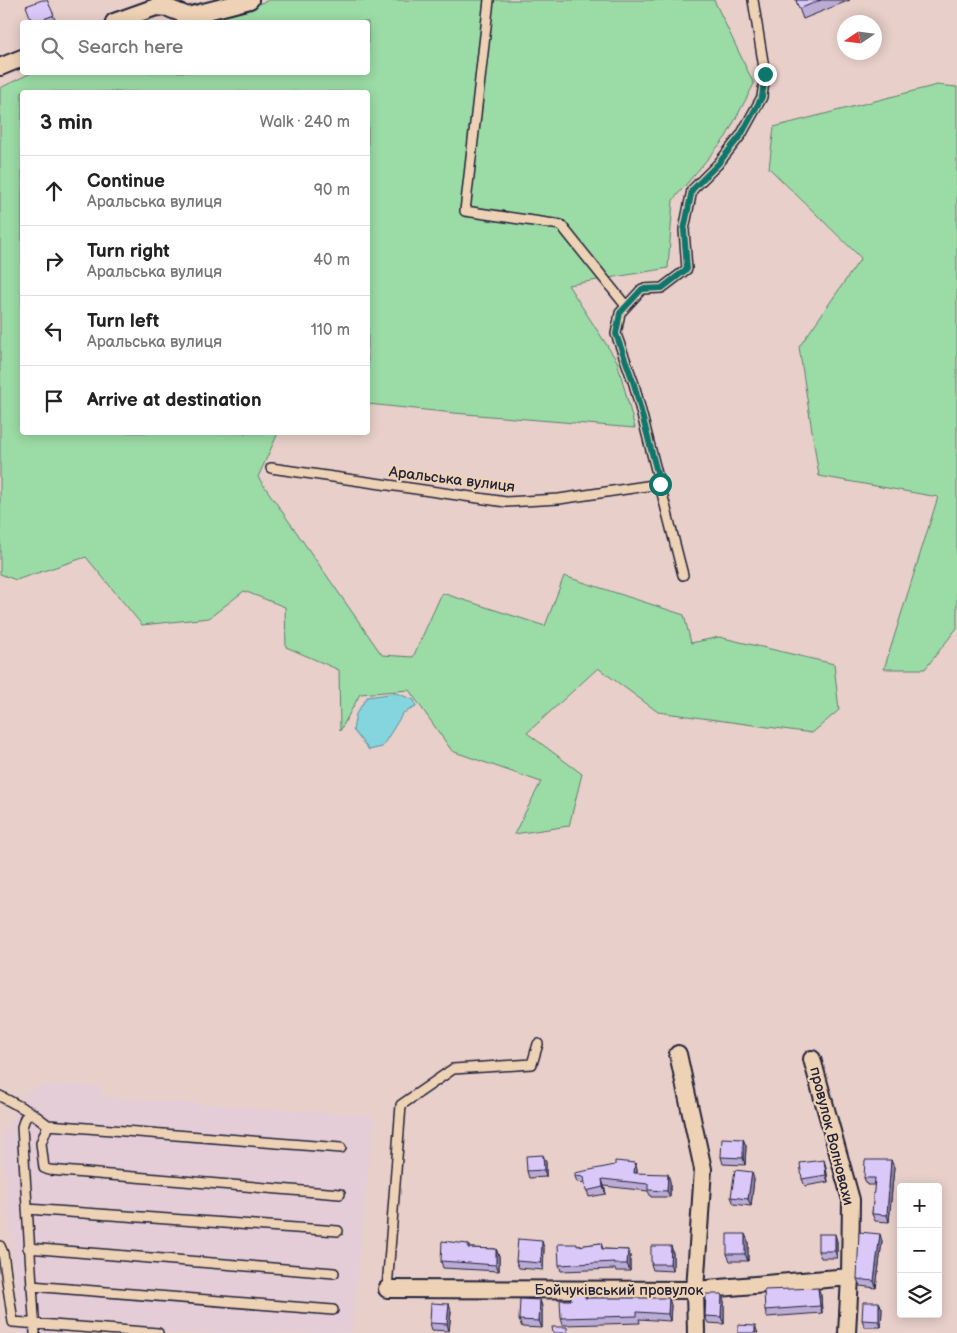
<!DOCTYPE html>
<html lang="en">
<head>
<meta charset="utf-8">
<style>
  body { margin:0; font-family:"Balsamiq Sans",sans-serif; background:#f2f2f2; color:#222 }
  .controls { position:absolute; right:15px; bottom:15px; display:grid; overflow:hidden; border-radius:5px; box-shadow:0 2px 12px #0003 }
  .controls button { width:45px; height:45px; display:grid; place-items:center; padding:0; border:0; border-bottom:1px solid #e0e0e0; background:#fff; color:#222; font:25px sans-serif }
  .compass { position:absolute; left:837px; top:15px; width:45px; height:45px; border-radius:50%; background:#fff; box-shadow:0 2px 12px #0003; rotate:257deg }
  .stop { position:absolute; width:15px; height:15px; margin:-11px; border:4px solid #0f766e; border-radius:50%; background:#fff }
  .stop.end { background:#0f766e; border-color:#fff; box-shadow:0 1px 5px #0008 }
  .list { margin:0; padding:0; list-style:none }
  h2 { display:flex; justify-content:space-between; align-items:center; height:65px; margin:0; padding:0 20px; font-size:21px }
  h2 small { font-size:16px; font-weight:400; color:#767676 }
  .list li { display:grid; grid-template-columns:32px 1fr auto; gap:15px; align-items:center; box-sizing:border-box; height:70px; padding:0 20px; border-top:1px solid #e0e0e0 }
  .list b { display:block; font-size:19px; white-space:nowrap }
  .list p { margin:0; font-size:16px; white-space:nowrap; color:#767676 }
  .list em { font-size:16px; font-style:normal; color:#767676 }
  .icon { flex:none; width:28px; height:28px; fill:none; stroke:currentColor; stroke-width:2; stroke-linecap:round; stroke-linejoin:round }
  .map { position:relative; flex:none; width:957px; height:1333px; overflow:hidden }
  .search { position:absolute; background:#fff; box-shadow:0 2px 12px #0003; left:20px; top:20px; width:350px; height:55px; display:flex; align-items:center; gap:12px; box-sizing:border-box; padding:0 18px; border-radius:5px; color:#767676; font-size:19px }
  .panel { position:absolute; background:#fff; box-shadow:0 2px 12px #0003; left:20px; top:90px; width:350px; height:345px; border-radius:5px }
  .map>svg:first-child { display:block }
</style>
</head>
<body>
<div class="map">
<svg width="957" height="1333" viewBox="0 0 957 1333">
  <rect width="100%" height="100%" fill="#e8cfc9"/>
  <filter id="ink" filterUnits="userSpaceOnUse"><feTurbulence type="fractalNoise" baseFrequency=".02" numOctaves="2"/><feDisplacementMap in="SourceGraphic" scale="10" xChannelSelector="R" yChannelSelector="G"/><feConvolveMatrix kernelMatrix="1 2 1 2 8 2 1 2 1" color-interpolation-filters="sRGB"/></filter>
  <g filter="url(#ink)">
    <path fill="#e4cdd7" d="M41 1085 102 1086 101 1097 374 1116 351 1333H20L2 1135 24 1093Z"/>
    <path fill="#9bdba5" stroke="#5e7e70" d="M270 0H714L754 84 726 137 673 200 668 268 568 285 617 361 635 428 454 413 368 404V92H22V432L278 433 258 477 382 655 413 657 442 593 545 626 564 576 684 615 691 643 719 637 834 664 839 710 812 733 658 712 598 668 527 733 582 774 569 826 514 834 541 782 452 751 409 690 360 694 340 731 339 670 286 647 285 607 244 591 209 618 142 625 86 557 16 580 0 574V88L33 72H368V22H200Z
      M937 85 957 87V628L925 669H884L938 497 819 476 799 347 861 258 769 168 774 127Z"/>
    <path fill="#84d5de" stroke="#5d8d9d" d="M396 693 414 700 416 707 403 713 382 747 369 750 353 730 356 714 367 697Z"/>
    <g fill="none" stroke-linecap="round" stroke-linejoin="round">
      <g stroke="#22223b" stroke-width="12">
        <path id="lane" d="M489 0 465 211 561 225 626 306
          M271 468 506 502 559 499 660 484
          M683 575 634 384 616 334 620 313 642 289 662 288 687 269 684 230 692 190 718 164 741 135 762 97 765 74 753 0
          M0 1096 32 1113
          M48 1125 41 1143 44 1168 49 1170 340 1194
          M27 1209 338 1231
          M0 1246 3 1253 13 1322 158 1333
          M28 1248 334 1273
          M31 1286 333 1310
          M387 1289 401 1105 453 1069 532 1064 538 1044
          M35 1333 22 1127 25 1118 32 1113 48 1125 341 1148"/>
      </g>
      <g stroke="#22223b" stroke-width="20">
        <path id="street" d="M114 22 156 7 168 8 188 16 250 0
          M0 67 22 58
          M678 1054 703 1169 695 1290 696 1333
          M812 1059 851 1200 850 1277 847 1333
          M387 1289 695 1290 850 1277"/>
      </g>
      <use href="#lane" stroke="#eed2b5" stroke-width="9"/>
      <use href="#street" stroke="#eed2b5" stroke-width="16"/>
    </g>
    <path fill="#bbacd6" stroke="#22223b" d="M47 0 56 22H32Z
      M796 0H850L803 19Z
      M743 1139 746 1146 745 1165 723 1164 721 1157Z
      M546 1162V1177L529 1178 527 1171Z
      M635 1163 637 1170V1173L670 1181V1197H651L648 1191 604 1186 606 1194 589 1197 585 1183 577 1182 575 1176Z
      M826 1167 828 1182 805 1186 802 1179Z
      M894 1167 889 1222 875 1221 872 1214 875 1185H867L864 1178Z
      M754 1179 751 1206 734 1204 731 1197Z
      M748 1241V1261H730L727 1254Z
      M837 1241V1258H821L818 1251Z
      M882 1241 876 1288 860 1286 857 1279Z
      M601 1243 603 1249 628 1250 630 1256V1271H616L615 1269 561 1271 559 1265 578 1246Z
      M468 1244 470 1248 496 1249 499 1256V1271L443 1268 441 1261Z
      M671 1246 673 1253V1271L653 1270 651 1264Z
      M544 1248 543 1270 519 1268 516 1261Z
      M585 1293 587 1298 671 1305 670 1321 639 1319 640 1323 563 1325 561 1318 571 1300Z
      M821 1295 822 1313 767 1317 765 1310Z
      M540 1300 542 1307V1328L522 1327 519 1320Z
      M724 1301V1324L708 1323 705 1316Z
      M879 1302 882 1309 881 1327H865L862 1320Z
      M451 1311 449 1331 432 1330 430 1323Z"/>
    <path fill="#998cae" stroke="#22223b" d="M743 1139 746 1146 745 1165 743 1158Z
      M543 1155 546 1162V1177L544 1170Z
      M824 1160 826 1167 828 1182 826 1175Z
      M891 1160 894 1167 889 1222 887 1215Z
      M635 1163 637 1170 636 1180 634 1173Z
      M752 1172 754 1179 751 1206 748 1199Z
      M668 1174 670 1181V1197L667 1191Z
      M602 1179 604 1186 606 1194 603 1187Z
      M745 1234 748 1241V1261L745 1254Z
      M835 1234 837 1241V1258L835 1251Z
      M880 1234 882 1241 876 1288 874 1281Z
      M542 1241 544 1248 543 1270 541 1263Z
      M671 1246 673 1253V1271L670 1264Z
      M496 1249 499 1256V1271L496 1265Z
      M628 1250 630 1256V1271L627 1264Z
      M818 1288 821 1295 822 1313 820 1306Z
      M722 1294 724 1301V1324L721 1317Z
      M669 1298 671 1305 670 1321 668 1314Z
      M540 1300 542 1307V1328L539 1321Z
      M879 1302 882 1309 881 1327 879 1321Z
      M449 1304 451 1311 449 1331 447 1324Z
      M755 1326 758 1333H755Z"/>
    <path fill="#dac8f9" stroke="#22223b" d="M42 0H47L54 15 36 22H32L26 6Z
      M796 0H821L799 9Z
      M722 1138 743 1139V1158L721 1157Z
      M543 1155 544 1170 527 1171 526 1156Z
      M824 1160 826 1175 802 1179 800 1163Z
      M865 1160H891L887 1215 872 1214 875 1178H864Z
      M615 1161 635 1163 634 1173 668 1174 667 1191 648 1190V1184L602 1179 603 1187 586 1191 584 1177 575 1176V1173L615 1165Z
      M735 1170 752 1172 748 1199 731 1197Z
      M859 1232 880 1234 874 1281 857 1279Z
      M727 1234H745V1254H727Z
      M818 1234H835V1251H818Z
      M518 1239 542 1241 541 1263 516 1261Z
      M442 1241 468 1244V1248L496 1249V1265L441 1261Z
      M601 1243 602 1249 628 1250 627 1264H614V1262L559 1265 558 1244H577V1246Z
      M651 1246H671L670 1264H651Z
      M818 1288 820 1306 765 1310 764 1290Z
      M571 1293H585V1298H669L668 1314 637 1312V1316L561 1318 560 1300H571Z
      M706 1294H722L721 1317 705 1316Z
      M520 1299 540 1300 539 1321 519 1320Z
      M863 1302H879V1321L862 1320Z
      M431 1303 449 1304 447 1324 430 1323Z
      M738 1325 755 1326V1333H738Z
      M552 1327H567V1333H553Z"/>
  </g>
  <g fill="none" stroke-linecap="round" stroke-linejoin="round" filter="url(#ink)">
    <path stroke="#0f766e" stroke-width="6" d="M660 484 634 384 616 334 620 313 642 289 662 288 687 269 684 230 692 190 718 164 741 135 762 97 765 74"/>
  </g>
  <g text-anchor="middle" stroke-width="4.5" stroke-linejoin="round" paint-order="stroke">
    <g font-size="15" fill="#22223b" stroke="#eed2b5">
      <text transform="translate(452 479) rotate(7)" y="5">Аральська вулиця</text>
      <text transform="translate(832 1136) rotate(76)" y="5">провулок Волновахи</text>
      <text x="619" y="1295">Бойчуківський провулок</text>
    </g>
  </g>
</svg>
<div class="controls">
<button>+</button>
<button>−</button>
<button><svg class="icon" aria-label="layers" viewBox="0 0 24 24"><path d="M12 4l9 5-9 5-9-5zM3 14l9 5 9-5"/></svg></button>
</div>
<svg class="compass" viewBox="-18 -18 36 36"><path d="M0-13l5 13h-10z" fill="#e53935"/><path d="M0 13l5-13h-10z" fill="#767676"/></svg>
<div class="stop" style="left:660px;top:484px"></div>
<div class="stop end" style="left:765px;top:74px"></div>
<div class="search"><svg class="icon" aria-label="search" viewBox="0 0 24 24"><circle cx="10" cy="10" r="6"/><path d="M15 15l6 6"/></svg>Search here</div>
<section class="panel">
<h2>3 min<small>Walk · 240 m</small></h2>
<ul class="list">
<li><svg class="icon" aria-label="ahead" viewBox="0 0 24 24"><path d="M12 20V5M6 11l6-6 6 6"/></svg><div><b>Continue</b><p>Аральська вулиця</p></div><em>90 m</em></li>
<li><svg class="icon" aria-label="right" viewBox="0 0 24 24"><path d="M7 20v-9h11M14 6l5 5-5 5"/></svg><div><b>Turn right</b><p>Аральська вулиця</p></div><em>40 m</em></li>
<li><svg class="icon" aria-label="left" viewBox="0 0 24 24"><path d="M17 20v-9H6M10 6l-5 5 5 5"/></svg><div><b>Turn left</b><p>Аральська вулиця</p></div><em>110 m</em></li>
<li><svg class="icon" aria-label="arrive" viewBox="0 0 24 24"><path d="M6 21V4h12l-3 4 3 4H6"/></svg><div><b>Arrive at destination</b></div></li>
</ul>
</section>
</div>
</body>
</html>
